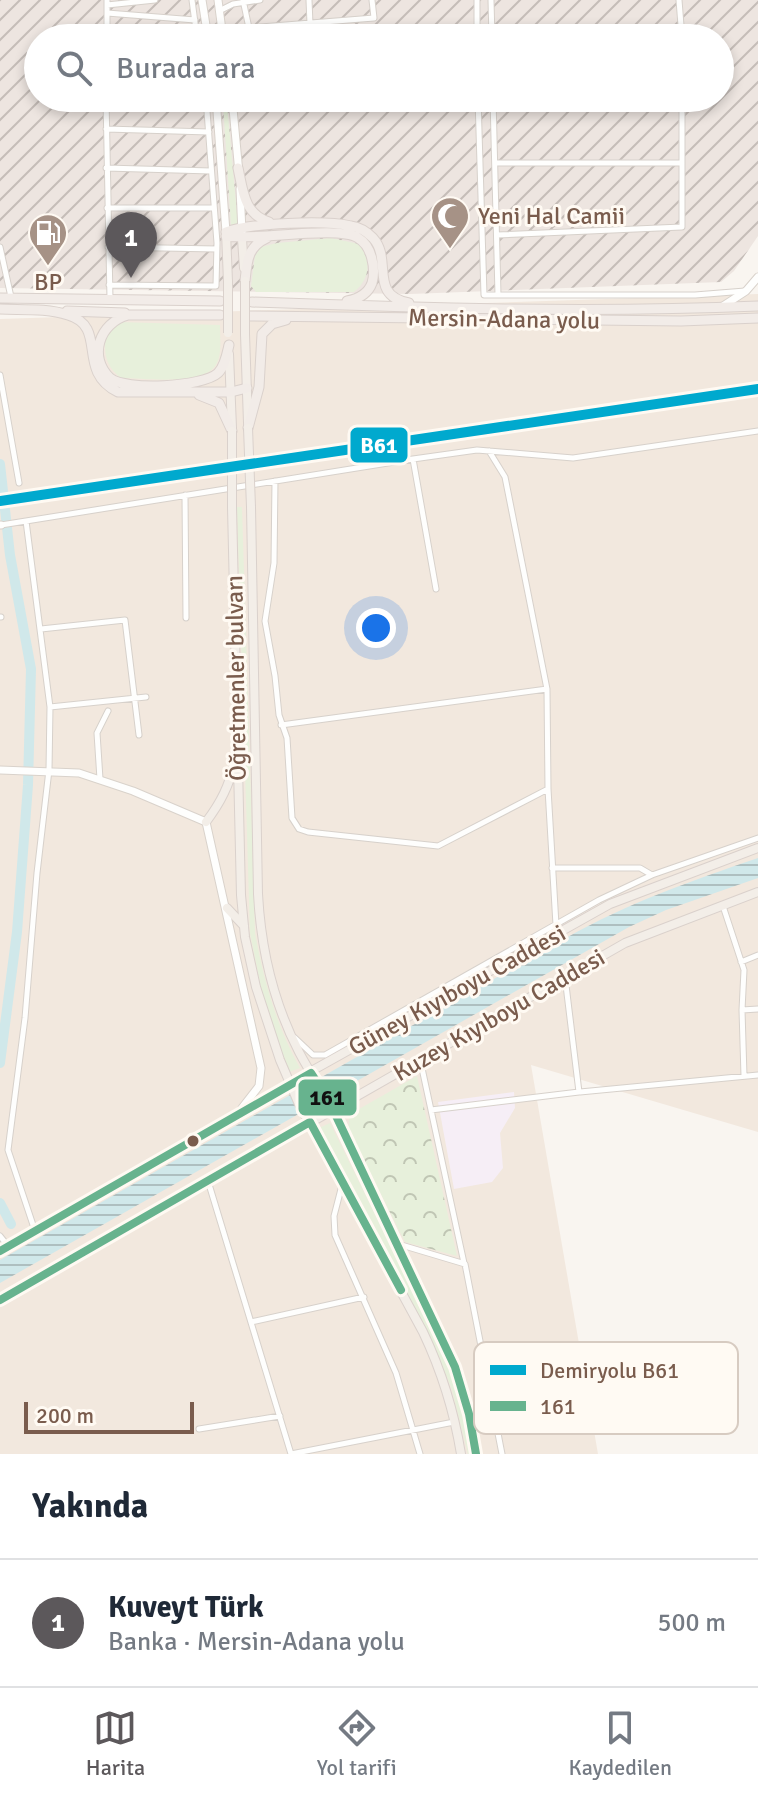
<!DOCTYPE html>
<html lang="tr">
<head>
<meta charset="utf-8">
<style>
  body { margin:0; font-family:Signika,sans-serif; background:#f6f6f7; color:#1f2937 }
  .scale { position:absolute; left:24px; bottom:20px; width:170px; box-sizing:border-box; padding-left:8px; border:4px solid #7a5c4d; border-top:0; font-size:22px; line-height:28px; white-space:nowrap; color:#7a5c4d; -webkit-text-stroke:6px #fffaf3; paint-order:stroke }
  .you { position:absolute; left:376px; top:628px; width:28px; height:28px; margin:-20px; border:6px solid #fff; border-radius:50%; background:#1a73e8; box-shadow:0 0 0 12px #1a73e833 }
  .badge { display:grid; place-items:center; width:52px; height:52px; border-radius:50%; background:#5c585b; color:#fff; font-size:26px; font-weight:700 }
  .pin { position:absolute; translate:-50% -66px; filter:drop-shadow(0 2px 4px #0008) }
  .pin::after { content:''; position:absolute; top:42px; width:28px; height:24px; background:inherit; clip-path:polygon(0 0,100% 0,50% 100%) }
  .list { margin:0; padding:0; list-style:none }
  h2 { display:flex; justify-content:space-between; align-items:center; height:104px; margin:0; padding:0 32px; font-size:34px }
  h2 small { font-size:26px; font-weight:400; color:#747a83 }
  .list li { display:grid; grid-template-columns:52px 1fr auto; gap:24px; align-items:center; box-sizing:border-box; height:128px; padding:0 32px; border-top:2px solid #e0e1e3 }
  .list b { display:block; font-size:30px; white-space:nowrap }
  .list p { margin:0; font-size:26px; white-space:nowrap; color:#747a83 }
  .list em { font-size:26px; font-style:normal; color:#747a83 }
  .icon { flex:none; width:44px; height:44px; fill:none; stroke:currentColor; stroke-width:2; stroke-linecap:round; stroke-linejoin:round }
  .map { position:relative; flex:none; width:758px; height:1454px; overflow:hidden }
  .search { position:absolute; background:#fff; box-shadow:0 4px 12px #0003; left:24px; right:24px; top:24px; height:88px; display:flex; align-items:center; gap:20px; box-sizing:border-box; padding:0 28px; border-radius:44px; color:#747a83; font-size:30px }
  .sheet { height:232px; background:#fff }
  nav { display:flex; justify-content:space-around; align-items:center; box-sizing:border-box; height:112px; border-top:2px solid #e0e1e3; background:#fff; font-size:22px; color:#747a83 }
  nav a { display:grid; justify-items:center; gap:4px }
  nav .on { color:#5c585b }
  .map>svg:first-child { display:block }
</style>
</head>
<body>
<div class="map">
<svg width="758" height="1454" viewBox="0 0 758 1454">
  <defs>
    <pattern id="industrial-furrows" width="10" height="10" patternUnits="userSpaceOnUse" patternTransform="scale(2)"><rect width="10" height="10" fill="#ede5e0"/><path d="M-1 1l2-2M0 10L10 0M9 11l2-2" fill="none" stroke="#c5bdb8"/></pattern>
    <pattern id="park-crowns" width="20" height="18" patternUnits="userSpaceOnUse" patternTransform="scale(2)"><rect width="20" height="18" fill="#e7f0db"/><path d="M2 6a3 3 0 1 1 6 0M12 15a3 3 0 1 1 6 0" fill="none" stroke="#c0c6b4"/></pattern>
    <pattern id="water-rules" width="6" height="5" patternUnits="userSpaceOnUse" patternTransform="scale(2)"><rect width="6" height="5" fill="#d0e8ea"/><path d="M0 2.5h6" fill="none" stroke="#aebfc0"/></pattern>
  </defs>
  <rect width="100%" height="100%" fill="#f9f5f0"/>
  <path fill="#f2e8de" d="M758 294V1132L531 1065 598 1454H0V319Z"/>
  <path fill="url(#industrial-furrows)" fill-rule="evenodd" d="M0 0H758V236L734 271 721 282 410 294 0 288ZM38 38H720V98H38Z"/>
  <path fill="#f6eef6" d="M514 1092 515 1108 500 1133 503 1168 492 1182 454 1189 438 1102Z"/>
  <path fill="#e7f0db" d="M223 104H227L238 225H231Z
    M331 238 359 244C371 261 371 278 354 292H256L251 286 255 256 261 247 277 243Z
    M118 322 220 325C220 337 222 353 217 363 206 387 144 378 121 378 104 365 103 350 107 330Z
    M237 507H242L255 933C264 981 276 1025 300 1068L289 1072 264 1003 250 933Z
    M330 1123 448 1362 467 1421 473 1454H468L452 1390 431 1338 319 1128Z"/>
  <path fill="url(#park-crowns)" d="M417 1076 457 1256 405 1242 349 1131V1118L352 1113Z"/>
  <path fill="url(#water-rules)" d="M758 858V878L666 910 629 927 0 1283V1260L566 938C628 903 691 881 758 858Z"/>
  <g fill="none" stroke-linecap="round" stroke-linejoin="round">
    <path stroke="#d0e8ea" stroke-width="10" d="M0 464 10 555 31 669 28 785 17 932 0 1063
      M0 1203 11 1224"/>
    <g stroke="#d7d1cb" stroke-width="7">
      <path id="minor" d="M107 0V38
        M192 0 197 38
        M243 0 249 28 374 18 372 0
        M309 0 310 24
        M477 0V38
        M491 0 492 38
        M679 0 682 38
        M107 5 155 0
        M219 11 233 4 260 0
        M107 13 195 20
        M492 34 681 29
        M106 98 110 299
        M478 98 484 295H695L745 291
        M493 98 498 295
        M493 99 527 98
        M106 129 209 132
        M495 163H682
        M106 168 211 171
        M107 208H214
        M497 235 682 227V98
        M0 247 11 297
        M108 247 217 249
        M109 285 216 286 217 243 206 98
        M0 375 19 483
        M489 451 505 477 547 689 548 789 556 925
        M413 459 477 450 573 458 758 431
        M275 481 274 563 265 621 275 676 279 715 287 738 292 818 299 829 308 832 438 846 548 789
        M185 495 186 618
        M26 521 413 459 436 589
        M1 525 26 521 50 707 49 770 37 873 25 1018 8 1150 35 1231
        M0 617H1
        M41 629 125 620 139 735
        M50 707 146 697
        M281 725 547 689
        M100 779 97 733 108 711
        M552 868H640L652 875
        M723 906 744 970 742 1010 744 1076
        M741 962 758 955
        M742 1010 758 1009
        M295 1038 313 1055H325L599 900 652 875 758 838
        M420 1059 464 1263
        M580 1092 758 1075
        M431 1110 579 1092 565 977
        M208 1181 291 1454
        M342 1185 334 1216 335 1235 396 1373 420 1454
        M0 1236 8 1246
        M398 1244 465 1264 502 1454
        M251 1322 364 1297
        M199 1429 280 1416
        M291 1454 454 1422"/>
    </g>
    <g stroke="#d7d1cb" stroke-width="9">
      <path id="tertiary" d="M0 525H1"/>
    </g>
    <g stroke="#d9d2cb" stroke-width="9">
      <path id="secondary" d="M202 0 208 38
        M218 0 223 38
        M216 98 226 232
        M232 98 239 173
        M240 189 242 232
        M723 306 746 291 758 277
        M0 770 79 773 133 791 206 822 261 1068 259 1086 242 1108"/>
    </g>
    <g stroke="#dad1cc" stroke-width="10">
      <path id="primary" d="M226 232 228 282
        M242 239 244 268
        M245 334 248 423
        M229 354 232 428
        M232 507 241 895 245 937 256 987 280 1060 298 1102 423 1332C442 1372 454 1411 461 1454
        M251 507 258 894C261 949 273 1002 299 1052 311 1075 326 1096 338 1120 377 1203 417 1285 455 1367L469 1414 476 1454
        M206 822C221 802 229 786 235 761
        M227 908 244 926
        M0 1251 299 1078 610 904 758 848
        M0 1300 625 943 758 892"/>
    </g>
    <g stroke="#dad1cc" stroke-width="11">
      <path id="trunk" d="M238 168C243 191 244 214 269 222
        M226 232C251 223 325 220 351 226 359 227 367 232 373 238 393 260 368 295 409 303
        M226 236C255 241 338 225 358 238 372 246 376 269 372 283 368 294 358 299 347 301
        M245 281C247 262 247 247 267 238
        M0 298 220 301
        M252 302C420 308 589 313 758 306
        M0 309C22 310 47 308 68 315 109 327 75 371 118 392H231L247 388
        M67 311 125 313
        M220 315H128C99 323 88 357 110 378 125 391 203 387 218 373 225 366 227 354 229 345
        M250 316 681 321 758 318
        M199 395 219 403 232 431
        M248 428 259 387 262 334 272 324 286 320"/>
    </g>
    <use href="#minor" stroke="#fefefd" stroke-width="5"/>
    <use href="#tertiary" stroke="#fefefd" stroke-width="7"/>
    <use href="#secondary" stroke="#fefefd" stroke-width="7"/>
    <use href="#primary" stroke="#f3eee8" stroke-width="8"/>
    <use href="#trunk" stroke="#f2ece8" stroke-width="9"/>
    <g stroke="#dad1cc" stroke-width="10" stroke-linecap="butt">
      <path id="primary-bridge" d="M245 281V334
        M228 333V282
        M248 428 251 507
        M232 507V431"/>
    </g>
    <use href="#primary-bridge" stroke="#f3eee8" stroke-width="8"/>
    <g stroke="#fffaf3" stroke-width="14">
      <path id="bus-1" d="M0 1251 311 1073 328 1099 455 1367 469 1414 476 1454
        M0 1300 310 1122 401 1290"/>
    </g>
    <use href="#bus-1" stroke="#67b38e" stroke-width="8"/>
    <g stroke="#fffaf3" stroke-width="16">
      <path id="rail-1" d="M0 501 758 389"/>
    </g>
    <use href="#rail-1" stroke="#00a9ce" stroke-width="10"/>
  </g>
  <defs>
    <g id="mosque-pin" transform="scale(2)"><path d="M0 17L-7.5 6A9.5 9.5 0 1 1 7.5 6Z" fill="#a69286" stroke="#fffaf3"/><path d="M3.5-4.9A6 6 0 1 0 3.5 4.9A5 5 0 1 1 3.5-4.9Z" fill="#fff"/></g>
    <g id="fuel-pin" transform="scale(2)"><path d="M0 17L-7.5 6A9.5 9.5 0 1 1 7.5 6Z" fill="#a69286" stroke="#fffaf3"/><path d="M-5.5-6h7V0h2V4h1.3V-2.5L3-4.5l.8-.8L6-3V5H2.5V1h-1V6h-7ZM-4.2-4.7v3.2H.2V-4.7Z" fill="#fff"/></g>
  </defs>
  <g fill-rule="evenodd">
    <use href="#mosque-pin" x="450" y="216"/>
    <use href="#fuel-pin" x="48" y="233"/>
  </g>
  <circle fill="#7a5c4d" stroke="#fffaf3" stroke-width="3" cx="193" cy="1141" r="7"/>
  <g text-anchor="middle" stroke-width="6" stroke-linejoin="round" paint-order="stroke">
    <g font-size="24" fill="#7a5c4d" stroke="#fffaf3" text-anchor="start">
      <text x="478" y="224">Yeni Hal Camii</text>
      <text x="48" y="290" text-anchor="middle">BP</text>
    </g>
    <g font-size="24" fill="#7a5c4d" stroke="#fffaf3">
      <text transform="translate(504 319) rotate(1)" y="8">Mersin-Adana yolu</text>
      <text transform="translate(236 678) rotate(-91)" y="8">Öğretmenler bulvarı</text>
      <text transform="translate(457 990) rotate(-29)" y="8">Güney Kıyıboyu Caddesi</text>
      <text transform="translate(499 1015) rotate(-30)" y="8">Kuzey Kıyıboyu Caddesi</text>
    </g>
  </g>
  <rect x="474" y="1342" width="264" height="92" rx="12" fill="#fffaf3" stroke="#d7cbc1" stroke-width="2"/>
  <rect x="490" y="1365" width="36" height="10" fill="#00a9ce"/>
  <rect x="490" y="1401" width="36" height="10" fill="#67b38e"/>
  <g font-size="22" fill="#7a5c4d">
    <text x="540" y="1378">Demiryolu B61</text>
    <text x="540" y="1414">161</text>
  </g>
  <g stroke="#fffaf3" stroke-width="3">
    <rect x="349" y="426" width="60" height="38" rx="8" fill="#00a9ce"/>
    <rect x="297" y="1078" width="61" height="39" rx="8" fill="#67b38e"/>
  </g>
  <g font-size="22" text-anchor="middle" font-weight="bold" fill="#fff">
    <text x="379" y="453">B61</text>
  </g>
  <g font-size="22" text-anchor="middle" font-weight="bold" fill="#111">
    <text x="327" y="1105">161</text>
  </g>
</svg>
<div class="scale">200 m</div>
<div class="you"></div>
<div class="pin badge" style="left:131px;top:278px">1</div>
<div class="search"><svg class="icon" aria-label="search" viewBox="0 0 24 24"><circle cx="10" cy="10" r="6"/><path d="M15 15l6 6"/></svg>Burada ara</div>
</div>
<section class="sheet">
<h2>Yakında<small></small></h2>
<ul class="list">
<li><span class="badge">1</span><div><b>Kuveyt Türk</b><p>Banka · Mersin-Adana yolu</p></div><em>500 m</em></li>
</ul>
</section>
<nav>
<a class="on"><svg class="icon" aria-label="map" viewBox="0 0 24 24"><path d="M3 6l6-2 6 2 6-2v14l-6 2-6-2-6 2zM9 4v14M15 6v14"/></svg>Harita</a>
<a><svg class="icon" aria-label="directions" viewBox="0 0 24 24"><path d="M12 3l9 9-9 9-9-9zM9 14v-3h6M13 9l2 2-2 2"/></svg>Yol tarifi</a>
<a><svg class="icon" aria-label="saved" viewBox="0 0 24 24"><path d="M7 4h10v16l-5-4-5 4z"/></svg>Kaydedilen</a>
</nav>
</body>
</html>
